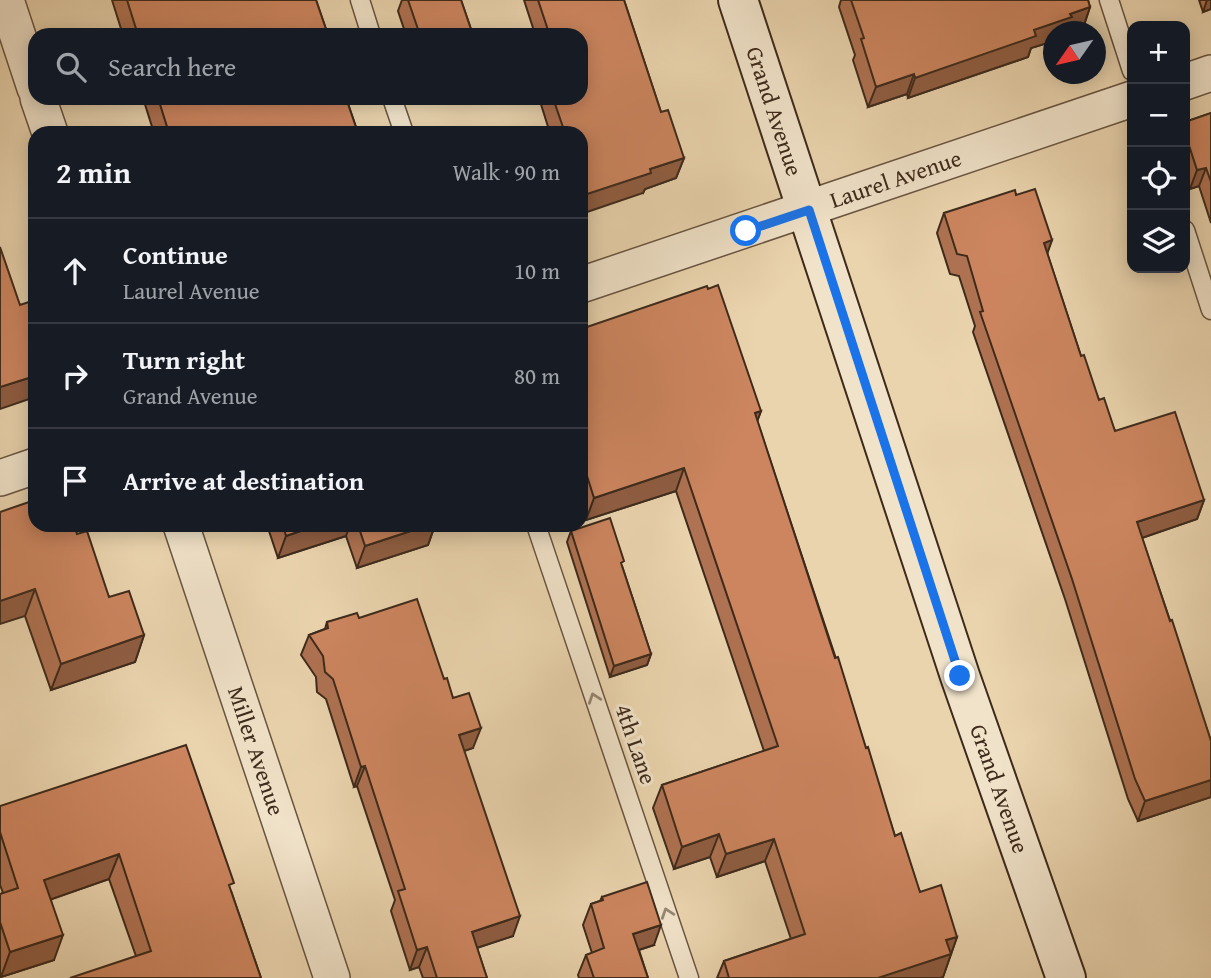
<!DOCTYPE html>
<html lang="en">
<head>
<meta charset="utf-8">
<style>
  body { margin:0; font-family:"Gentium Book Plus",serif; background:#242831; color:#f1f3f6 }
  .controls { position:absolute; right:21px; top:21px; display:grid; overflow:hidden; border-radius:14px; box-shadow:0 4px 18px #0003 }
  .controls button { width:63px; height:63px; display:grid; place-items:center; padding:0; border:0; border-bottom:2px solid #363941; background:#171b24; color:#f1f3f6; font:35px sans-serif }
  .compass { position:absolute; left:1043px; top:21px; width:63px; height:63px; border-radius:50%; background:#171b24; box-shadow:0 4px 18px #0003; rotate:236deg }
  .stop { position:absolute; width:21px; height:21px; margin:-16px; border:5px solid #1a73e8; border-radius:50%; background:#fff }
  .stop.end { background:#1a73e8; border-color:#fff; box-shadow:0 2px 7px #0008 }
  .list { margin:0; padding:0; list-style:none }
  h2 { display:flex; justify-content:space-between; align-items:center; height:91px; margin:0; padding:0 28px; font-size:30px }
  h2 small { font-size:23px; font-weight:400; color:#9ea1a6 }
  .list li { display:grid; grid-template-columns:46px 1fr auto; gap:21px; align-items:center; box-sizing:border-box; height:105px; padding:0 28px; border-top:2px solid #363941 }
  .list b { display:block; font-size:26px; white-space:nowrap }
  .list p { margin:0; font-size:23px; white-space:nowrap; color:#9ea1a6 }
  .list em { font-size:23px; font-style:normal; color:#9ea1a6 }
  .icon { flex:none; width:38px; height:38px; fill:none; stroke:currentColor; stroke-width:2; stroke-linecap:round; stroke-linejoin:round }
  .map { position:relative; flex:none; width:1211px; height:978px; overflow:hidden }
  .search { position:absolute; background:#171b24; box-shadow:0 4px 18px #0003; left:28px; top:28px; width:560px; height:77px; display:flex; align-items:center; gap:18px; box-sizing:border-box; padding:0 24px; border-radius:21px; color:#9ea1a6; font-size:26px }
  .panel { position:absolute; background:#171b24; box-shadow:0 4px 18px #0003; left:28px; top:126px; width:560px; height:406px; border-radius:21px }
  .map>svg:first-child { display:block }
</style>
</head>
<body>
<div class="map">
<svg width="1211" height="978" viewBox="0 0 1211 978">
  <rect width="100%" height="100%" fill="#ead4ae"/>
  <filter id="stains"><feTurbulence type="fractalNoise" baseFrequency=".00286" numOctaves="4"/><feColorMatrix values="0 0 0 0 .2 0 0 0 0 .09 0 0 0 0 .02 0 0 0 .5 -.17"/></filter>
  <radialGradient id="worn" r=".72"><stop offset=".6" stop-color="#630" stop-opacity="0"/><stop offset="1" stop-color="#630" stop-opacity=".3"/></radialGradient>
  <g fill="none" stroke-linecap="round" stroke-linejoin="round">
    <g stroke="#685440" stroke-width="21">
      <path id="service" d="M360 0 371 35
        M1109 0 1132 71
        M392 98 404 133
        M1185 230 1211 310
        M536 525 689 978"/>
    </g>
    <g stroke="#685440" stroke-width="38">
      <g id="minor">
        <path d="M6 0 35 88"/>
        <path d="M1185 82 1211 73"/>
        <path d="M38 98 50 133"/>
        <path id="s1" d="M581 285 1132 99"/>
        <path d="M0 478 35 466"/>
        <path id="s2" d="M181 525 332 978"/>
      </g>
    </g>
    <g stroke="#3d2a1b" stroke-width="42">
      <g id="secondary">
        <path id="s3" d="M738 0 960 676 1066 978"/>
      </g>
    </g>
    <use href="#service" stroke="#f1e3ca" stroke-width="18"/>
    <use href="#minor" stroke="#f1e3ca" stroke-width="35"/>
    <use href="#secondary" stroke="#f1e3ca" stroke-width="38"/>
  </g>
  <path fill="#af7252" stroke="#3d2a1b" stroke-width="2" d="M112 0H316L328 35H123Z
    M402 0H461L473 35H406L398 11Z
    M524 0H624L661 112 684 158 676 178 645 189 643 193 581 133H550L539 98H581L535 34Z
    M841 0H1088L1090 7 1083 28 1071 32H1054V41L1031 48 1028 57 908 98 907 94 868 107 853 60 855 55 839 7Z
    M1199 0H1211V9L1203 12Z
    M143 98H346L358 133H154Z
    M1211 113V223L1199 186 1190 189 1185 172V122Z
    M1016 195 1052 240 1047 253 1081 356 1099 400 1115 431 1204 500 1197 519 1142 538 1211 741V797L1138 821 1128 799 1065 599 973 332 975 326 959 276 950 274 937 233 944 213Z
    M581 329 761 411 757 421 895 836 920 892 957 937 943 977 940 978H717L724 961 791 939 765 861 717 877 710 857 674 869 653 808 662 785 764 751 676 491 586 520 581 505Z
    M35 500 77 534 109 597 144 635 135 662 51 690 25 616Z
    M267 525H435L428 545 357 568 346 536 278 558Z
    M571 531 622 566 651 654 647 665 610 677 567 542Z
    M359 618 444 679 453 698 473 748 464 751 513 936 477 948 487 978H423L419 967 410 970 391 911 395 900 357 786 354 787 326 699 317 692 316 677 301 655 309 635 325 629 327 622Z
    M0 806 231 891 261 978 136 956 109 879 51 899 54 960 1 977 0 974V894L3 893 0 885Z
    M602 897 654 945 639 950 648 978H579L578 975 586 955 592 953 583 925 591 904 600 901Z"/>
  <path fill="#8f5d42" stroke="#3d2a1b" stroke-width="2" d="M1207 0H1211V9L1203 12Z
    M1090 7 1083 28 1071 32H1054V41L1031 48 1028 57 908 98 915 78 1070 14Z
    M914 74 907 94 868 107 876 87Z
    M684 158 676 178 645 189 643 193 581 214V196L650 169Z
    M1206 168 1199 186 1190 189 1197 170Z
    M1052 240 1045 260 1044 243Z
    M35 376V397L0 409V387Z
    M761 411 753 433 755 413Z
    M684 468 676 491 586 520 594 498Z
    M1204 500 1197 519 1130 542 1137 522Z
    M318 525H350L346 536 278 558 286 536Z
    M429 525H435L428 545 357 568 365 546Z
    M35 589 25 616 0 624V601Z
    M144 635 135 662 51 690 61 664Z
    M651 654 647 665 610 677 614 666Z
    M481 728 473 748 452 755 459 735Z
    M365 766 357 786 354 787 361 767Z
    M1211 780V797L1138 821 1145 801Z
    M719 834 710 857 674 869 682 847Z
    M774 839 765 861 717 877 726 854Z
    M119 854 109 879 35 905 44 880Z
    M520 916 513 936 464 952 472 932Z
    M661 925 654 945 626 954 633 934Z
    M63 935 54 960 1 977 10 952Z
    M957 937 943 977 940 978H878L946 940Z
    M427 947 419 967 410 970 417 950Z"/>
  <path fill="#cc855f" stroke="#3d2a1b" stroke-width="2" d="M127 0H316L328 35H138Z
    M408 0H461L473 35H420Z
    M538 0H624L661 112 668 110 684 158 650 169 651 173 581 196V133H565L553 98H581V35H532L548 30Z
    M851 0H1088L1090 7 1070 14 1072 17 1034 30 1036 36 915 78 914 74 876 87 861 39 864 38Z
    M158 98H346L358 133H169Z
    M1211 113V182L1206 168 1197 170 1185 133V122Z
    M1035 189 1052 240 1044 243 1081 356 1084 355 1099 400 1104 398 1115 431 1175 412 1204 500 1137 522 1170 621 1172 620 1211 741V780L1145 801 1135 779 1072 579 980 312 983 311 967 256 957 254 944 213 1015 190 1016 195Z
    M0 247 20 305 35 300V376L0 387Z
    M718 285 761 411 755 413 835 658 838 657 866 748 868 747 895 836 901 833 920 892 941 885 957 937 946 940 951 954 878 978H729L724 961 805 934 774 839 726 854 719 834 682 847 662 785 778 746 684 468 594 498 581 457V329L707 286 708 289Z
    M35 500V525H74L77 534 87 531 109 597 129 591 144 635 61 664 35 589 0 601V512Z
    M610 518 624 561 621 563 651 654 614 666 571 531Z
    M283 525H318L286 536Z
    M358 525H429L365 546Z
    M417 599 444 679 447 678 453 698 469 693 481 728 459 735 520 916 472 932 487 978H437L427 947 417 950 398 891 405 889 365 766 361 767 333 679 325 672 323 656 309 635 328 628 327 622 357 613 359 618Z
    M186 745 234 883 229 885 261 978H70L151 951 119 854 44 880 63 935 10 952 0 922V894L18 888 0 832V806Z
    M647 882 661 925 633 934 648 978H594L586 955 604 948 591 904 603 900 602 897Z"/>
  <defs><path id="oneway-chevron" d="M-2-3.5L2.5 0L-2 3.5" fill="none" stroke-width="1.6" stroke-linecap="round" stroke-linejoin="round" transform="scale(1.75)"/></defs>
  <g stroke="#978672">
    <use href="#oneway-chevron" transform="translate(594 698) rotate(-109)"/>
    <use href="#oneway-chevron" transform="translate(667 913) rotate(-109)"/>
  </g>
  <g fill="none" stroke-linecap="round" stroke-linejoin="round">
    <path stroke="#1a73e8" stroke-width="9" d="M746 231 809 210 960 676"/>
  </g>
  <g text-anchor="middle" stroke-width="6" stroke-linejoin="round" paint-order="stroke">
    <g font-size="23" fill="#3d2a1b" stroke="#f1e3ca">
      <text dy="8" stroke="none"><textPath href="#s3" startOffset="117">Grand Avenue</textPath></text>
      <text dy="8" stroke="none"><textPath href="#s1" startOffset="332">Laurel Avenue</textPath></text>
      <text transform="translate(636 744) rotate(71)" y="8">4th Lane</text>
      <text dy="8" stroke="none"><textPath href="#s2" startOffset="238">Miller Avenue</textPath></text>
      <text dy="8" stroke="none"><textPath href="#s3" startOffset="831">Grand Avenue</textPath></text>
    </g>
  </g>
  <rect width="100%" height="100%" filter="url(#stains)"/>
  <rect width="100%" height="100%" fill="url(#worn)"/>
</svg>
<div class="controls">
<button>+</button>
<button>−</button>
<button><svg class="icon" aria-label="locate" viewBox="0 0 24 24"><circle cx="12" cy="12" r="6"/><path d="M12 2v4M12 18v4M2 12h4M18 12h4"/></svg></button>
<button><svg class="icon" aria-label="layers" viewBox="0 0 24 24"><path d="M12 4l9 5-9 5-9-5zM3 14l9 5 9-5"/></svg></button>
</div>
<svg class="compass" viewBox="-18 -18 36 36"><path d="M0-13l5 13h-10z" fill="#e53935"/><path d="M0 13l5-13h-10z" fill="#9ea1a6"/></svg>
<div class="stop" style="left:746px;top:231px"></div>
<div class="stop end" style="left:960px;top:676px"></div>
<div class="search"><svg class="icon" aria-label="search" viewBox="0 0 24 24"><circle cx="10" cy="10" r="6"/><path d="M15 15l6 6"/></svg>Search here</div>
<section class="panel">
<h2>2 min<small>Walk · 90 m</small></h2>
<ul class="list">
<li><svg class="icon" aria-label="ahead" viewBox="0 0 24 24"><path d="M12 20V5M6 11l6-6 6 6"/></svg><div><b>Continue</b><p>Laurel Avenue</p></div><em>10 m</em></li>
<li><svg class="icon" aria-label="right" viewBox="0 0 24 24"><path d="M7 20v-9h11M14 6l5 5-5 5"/></svg><div><b>Turn right</b><p>Grand Avenue</p></div><em>80 m</em></li>
<li><svg class="icon" aria-label="arrive" viewBox="0 0 24 24"><path d="M6 21V4h12l-3 4 3 4H6"/></svg><div><b>Arrive at destination</b></div></li>
</ul>
</section>
</div>
</body>
</html>
